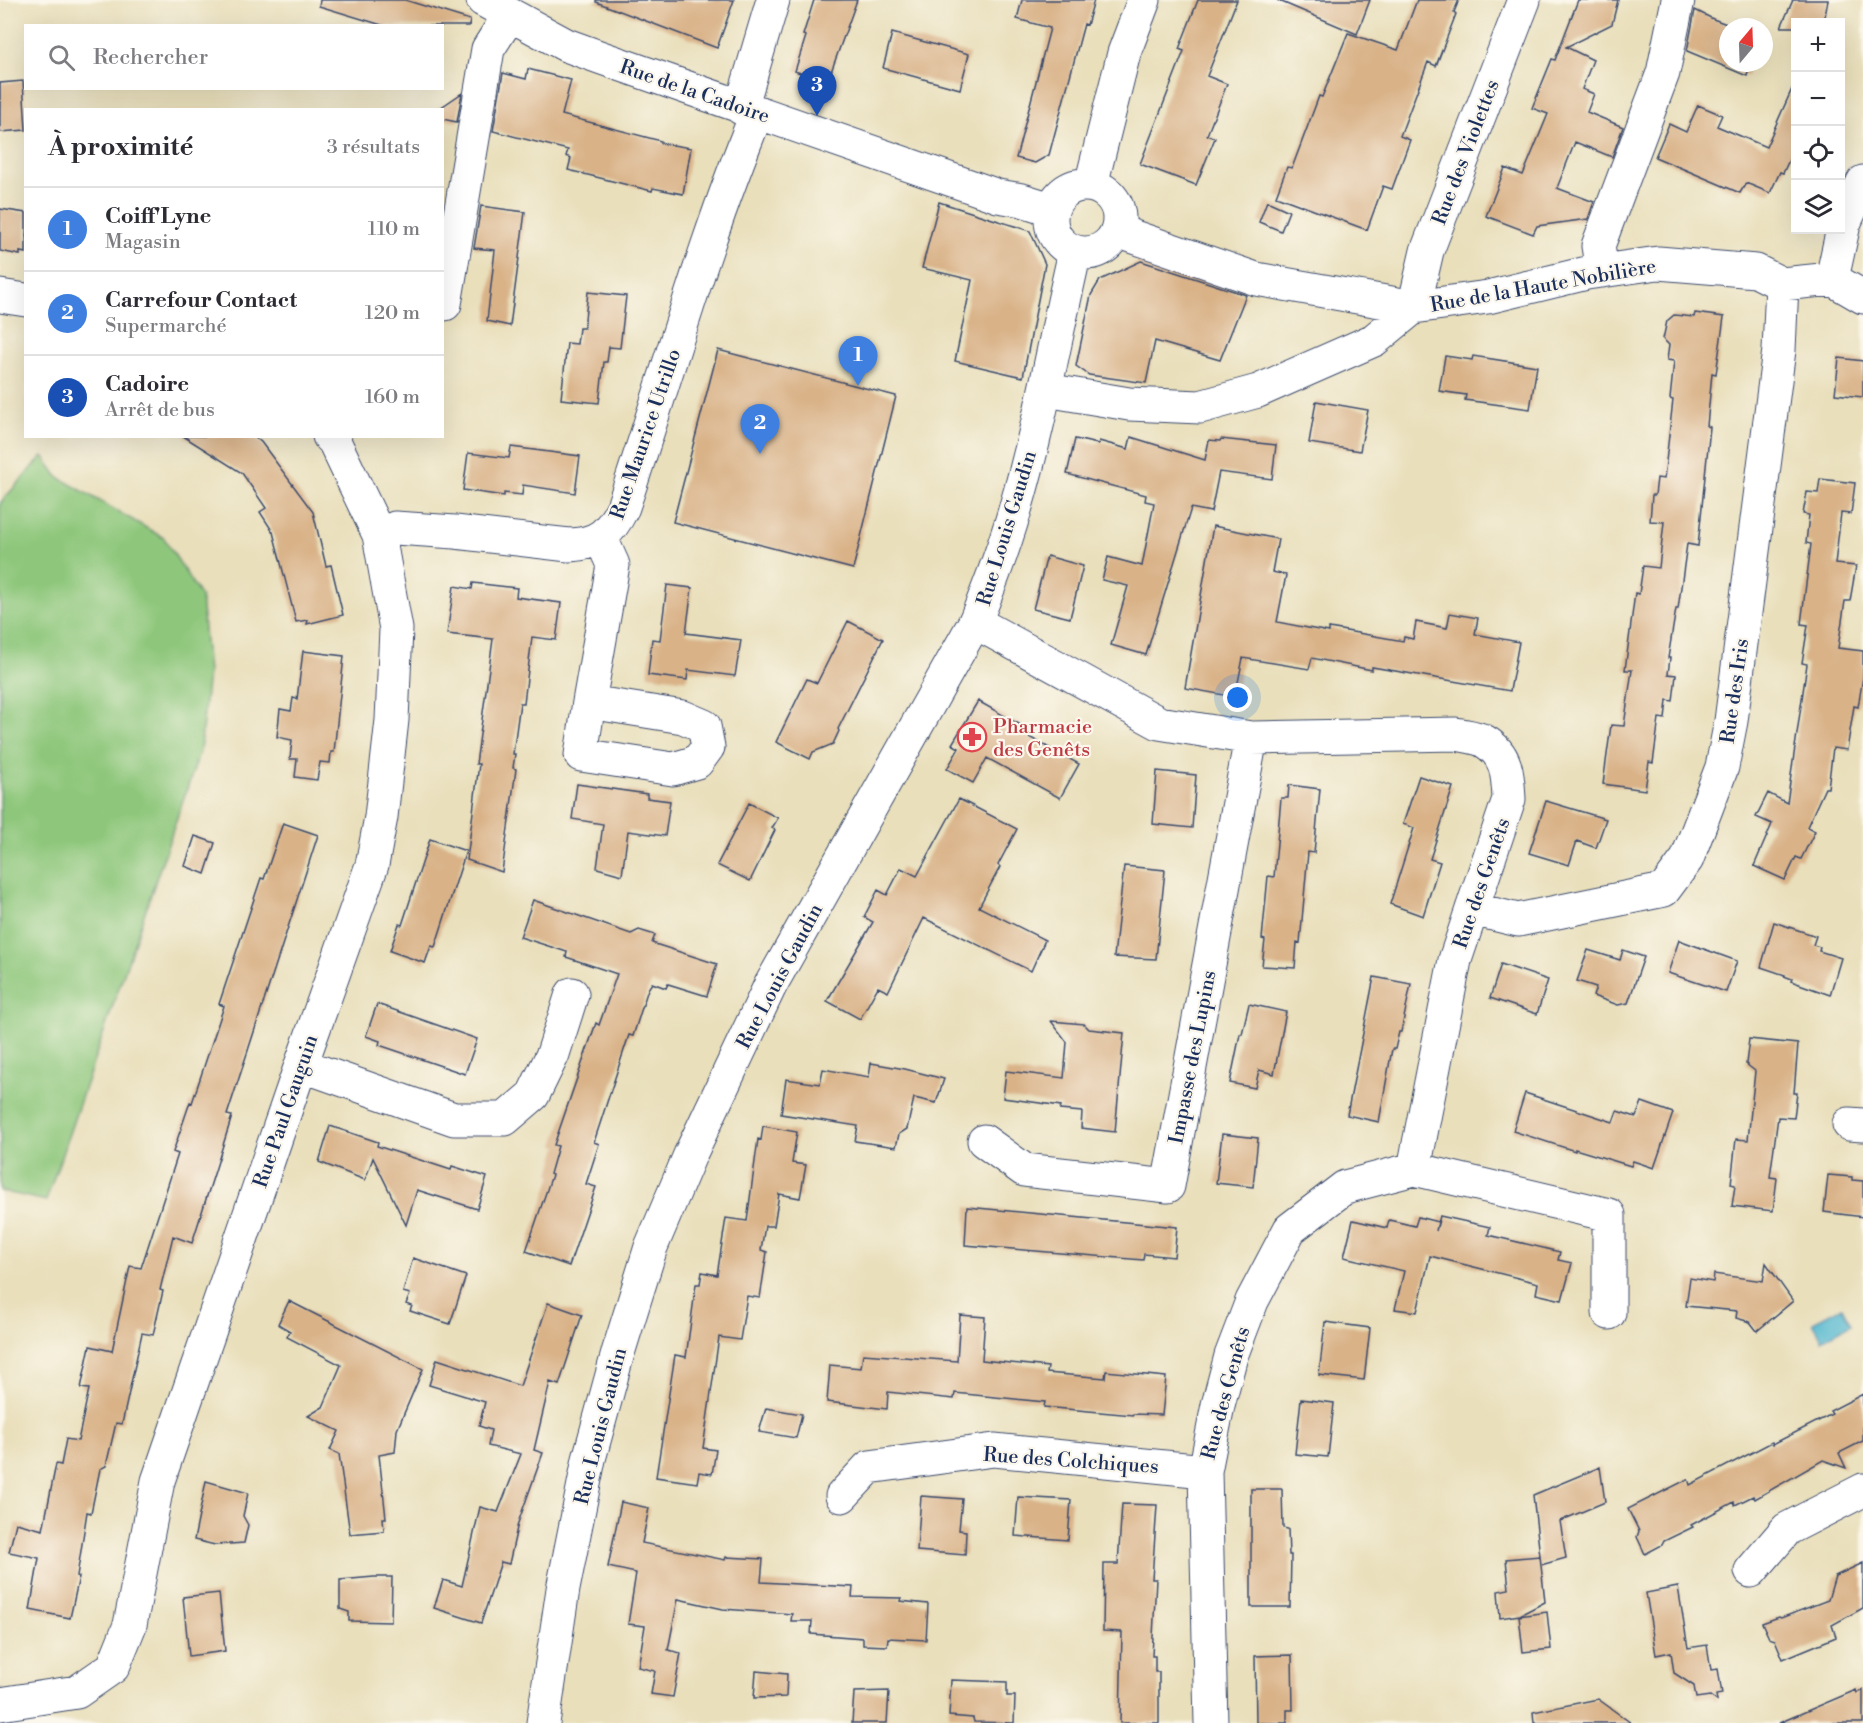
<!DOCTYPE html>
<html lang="fr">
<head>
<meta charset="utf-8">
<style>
  body { margin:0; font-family:"Libre Bodoni",serif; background:#f2f2f3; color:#2b2b33 }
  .controls { position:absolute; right:18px; top:18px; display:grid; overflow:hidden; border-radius:0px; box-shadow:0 6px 24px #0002 }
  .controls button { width:54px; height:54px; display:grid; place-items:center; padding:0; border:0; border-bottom:2px solid #e1e1e2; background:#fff; color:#2b2b33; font:30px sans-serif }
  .compass { position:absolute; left:1719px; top:18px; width:54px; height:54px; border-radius:50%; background:#fff; box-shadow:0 6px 24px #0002; rotate:19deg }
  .you { position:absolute; left:1238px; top:698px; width:21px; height:21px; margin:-15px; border:4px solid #fff; border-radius:50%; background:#1a73e8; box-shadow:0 0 0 9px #1a73e833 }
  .badge { display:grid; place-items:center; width:39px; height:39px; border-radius:50%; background:#db2777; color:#fff; font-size:20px; font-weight:700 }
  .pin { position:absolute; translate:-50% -50px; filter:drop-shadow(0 2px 3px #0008) }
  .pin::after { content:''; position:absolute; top:32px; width:21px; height:18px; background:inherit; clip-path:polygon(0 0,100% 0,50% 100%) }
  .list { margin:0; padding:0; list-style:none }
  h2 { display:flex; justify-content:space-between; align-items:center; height:78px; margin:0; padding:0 24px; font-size:26px }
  h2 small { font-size:20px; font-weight:400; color:#7c7c81 }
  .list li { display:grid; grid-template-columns:39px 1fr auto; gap:18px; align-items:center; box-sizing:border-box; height:84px; padding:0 24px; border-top:2px solid #e1e1e2 }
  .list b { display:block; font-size:22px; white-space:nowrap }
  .list p { margin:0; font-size:20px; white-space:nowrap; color:#7c7c81 }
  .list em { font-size:20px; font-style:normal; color:#7c7c81 }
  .icon { flex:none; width:33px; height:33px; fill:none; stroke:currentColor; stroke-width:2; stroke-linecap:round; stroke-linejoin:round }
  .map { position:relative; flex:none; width:1863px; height:1723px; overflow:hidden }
  .search { position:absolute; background:#fff; box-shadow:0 6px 24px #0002; left:24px; top:24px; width:420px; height:66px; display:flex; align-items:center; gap:15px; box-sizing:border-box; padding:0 21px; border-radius:0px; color:#7c7c81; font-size:22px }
  .panel { position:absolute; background:#fff; box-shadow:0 6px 24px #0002; left:24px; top:108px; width:420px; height:330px; border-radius:0px }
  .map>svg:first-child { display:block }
</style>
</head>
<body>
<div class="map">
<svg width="1863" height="1723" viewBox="0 0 1863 1723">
  <rect width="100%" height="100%" fill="#fbf7ec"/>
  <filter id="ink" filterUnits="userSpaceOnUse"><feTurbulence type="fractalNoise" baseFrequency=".0167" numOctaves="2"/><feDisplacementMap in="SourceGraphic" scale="12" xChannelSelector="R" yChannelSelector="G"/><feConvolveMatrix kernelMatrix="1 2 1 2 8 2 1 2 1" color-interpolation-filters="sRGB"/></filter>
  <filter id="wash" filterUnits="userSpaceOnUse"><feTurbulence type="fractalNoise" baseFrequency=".008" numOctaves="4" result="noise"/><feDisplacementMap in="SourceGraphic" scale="24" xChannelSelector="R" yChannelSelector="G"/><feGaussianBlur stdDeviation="1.35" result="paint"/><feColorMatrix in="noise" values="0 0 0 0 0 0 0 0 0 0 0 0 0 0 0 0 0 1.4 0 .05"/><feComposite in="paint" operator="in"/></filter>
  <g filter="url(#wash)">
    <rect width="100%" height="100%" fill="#e9dfbb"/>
    <path fill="#8ec77b" stroke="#547b6c" stroke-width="1.5" d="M43 456 58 477 164 538 201 597 208 672 200 751 46 1201 0 1191V503Z"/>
    <path fill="#50b6ce" stroke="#367296" stroke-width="1.5" d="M1842 1307 1851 1324 1822 1340 1813 1322Z"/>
    <g id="blocks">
      <path fill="#d9b288" d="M320 0H405L470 20 469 26H385L319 6Z
        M596 0H734L717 48 596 2Z
        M814 0H857L827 83 795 71 806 36 803 35Z
        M1022 0H1094L1087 25 1084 24 1049 155 1035 163 1016 158 1050 28 1017 19Z
        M1198 0H1237L1207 76 1227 84 1207 135 1215 138 1196 185 1140 164 1184 51 1179 49Z
        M1277 0H1370L1357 34Z
        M1417 0H1459L1454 12 1456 14 1436 66 1428 62 1400 136 1410 140 1392 189 1383 186 1367 230 1276 196 1287 167 1292 168 1319 96 1322 97 1348 33 1398 50Z
        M1578 0H1618L1612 24 1566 47 1593 60 1582 89 1594 94 1587 112 1623 127 1612 157 1575 142 1557 188 1594 202 1588 219 1537 226 1533 234 1486 216 1505 168 1523 175 1548 114 1532 108 1552 59 1555 60Z
        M1793 0H1828L1824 22H1796V27H1781Z
        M1695 10 1713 19 1735 27H1728V63H1751L1747 76 1687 51Z
        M892 33 969 54 960 89 883 68Z
        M528 69 571 80 562 115 661 141V143L691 148 683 194 653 188 652 191 568 170 571 158 566 156 568 150 493 131 503 73 526 79Z
        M1796 80V145L1783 173 1780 172 1770 193 1746 183 1740 193 1655 157 1669 124 1686 132 1698 105 1722 115 1717 126 1766 147Z
        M23 81 26 130 0 132V83Z
        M462 93 457 122 442 119V110H437Z
        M1267 201 1289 211 1281 231 1259 222Z
        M939 202 1030 231 1045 264 1023 377 955 361 972 280 922 268Z
        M481 206 525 212 510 326 487 321 495 250 474 248Z
        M0 209 26 213V253L20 252V255L0 251Z
        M1141 261 1246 295 1220 360 1155 341 1146 383 1089 375 1076 366 1091 295 1100 280Z
        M588 292 626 296 620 348 609 347 607 362H604L599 403 561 399 567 343 577 344 579 328H584Z
        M1695 313 1724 317 1716 374 1712 373 1707 426 1710 427 1698 546 1687 544 1678 609H1676L1668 658H1670L1668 674 1676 675 1673 701 1667 700 1665 719 1659 718 1653 763 1649 762 1645 790 1603 784 1611 725 1624 726 1632 670H1625L1635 593 1639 594 1643 566 1659 568 1664 522 1650 521 1652 495H1655L1657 478 1664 479 1673 400 1670 399 1674 361 1667 360 1669 345 1663 339 1667 321 1674 315 1694 317Z
        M718 350 896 396 853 569 673 522Z
        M1445 356 1472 360 1473 356 1537 366 1530 409 1465 400 1466 395 1439 391Z
        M1839 358 1863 361V397L1835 394Z
        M1316 401 1368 410 1360 451 1309 443Z
        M183 436H253L261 442 313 512 326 566 331 565 343 615 307 624 308 620 296 622 273 532 260 512 266 508 242 473Z
        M1131 437 1205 460 1209 440 1220 441 1221 439 1276 445 1272 479 1219 472 1211 512 1191 508 1146 655 1111 645 1128 586 1102 580 1108 557 1142 566 1154 503 1145 501 1146 495 1067 474 1075 439 1098 444 1099 441 1128 449Z
        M511 447 580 456 575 493 523 485 522 495 504 493V496L463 490 468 453 509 458Z
        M1820 479 1855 483 1851 514 1841 513 1835 564 1856 566 1850 601H1845L1838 648 1863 651V677L1858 707 1854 706 1847 750 1833 748 1828 788H1825L1807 827 1815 831 1801 859 1796 857 1785 880 1754 866 1772 824 1756 817 1768 793 1787 803 1807 664 1802 663 1808 625 1801 624 1811 544 1806 543 1809 515 1803 514 1807 492 1818 493Z
        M1213 526 1278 539 1272 572 1286 575 1277 622 1329 632V628L1403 641 1404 637 1413 639 1416 622 1447 628 1450 613 1478 618 1475 634 1519 642 1510 691 1372 667V670L1312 658 1309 669 1243 658 1235 697 1185 688Z
        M1047 556 1083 566 1070 618 1033 609Z
        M473 583 517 588 516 597 561 603 556 640 532 637 524 703H520L513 754H515L513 768 516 769 502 872 467 860 479 764H476L493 639 447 634 454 586 472 589Z
        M667 585 692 588 686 633 741 640 735 676 688 670 687 680 648 675 652 639 660 640Z
        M848 621 883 639 838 729 839 731 833 744 813 752 810 759 776 742 807 679 817 683Z
        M303 651 344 656 334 752H331L330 763 320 762 317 780 295 777 297 759H290L292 740 277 737 280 709 291 711 293 698 297 699Z
        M978 701 1033 732 1029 737 1079 764 1060 798 987 758 973 783 947 769 959 748 952 744Z
        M1157 771 1196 775 1192 828 1153 824Z
        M1419 776 1453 787 1430 859 1440 862 1423 916 1390 904 1414 828 1403 824Z
        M577 784 647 794V798L670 801 665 836 628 831 622 875 597 868 603 824 572 819Z
        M1289 785 1320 789 1314 853 1308 852 1300 943 1297 942 1295 968 1262 966 1265 940 1262 939 1268 876 1274 877 1281 798H1288Z
        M959 799 1017 829 998 865 1000 867 979 907 1045 940 1031 971 924 918 888 992 878 987 860 1019 827 1001 873 922 864 917 878 890 887 895 901 868 917 876Z
        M1546 801 1606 819 1596 848 1577 841 1569 865 1529 853Z
        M749 803 778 818 772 828 775 830 750 881 717 865Z
        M283 823 318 835 227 1115 232 1116 215 1171 192 1243 173 1236 160 1290 163 1291 153 1335 142 1333 122 1424 116 1423 106 1466 100 1469 91 1513 87 1512 77 1576 79 1577 70 1618 30 1610 39 1558 9 1552 16 1523 43 1530 56 1464 61 1465 66 1439 78 1441 89 1389 81 1388 90 1346 112 1351 130 1266 141 1268 178 1154 173 1152 190 1102 192 1103 224 1006 219 1004 261 878 264 879Z
        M195 836 215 843 205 874 185 866Z
        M430 839 466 851 435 947 431 946 425 963 390 951 399 924 402 925Z
        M1124 866 1165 870 1156 959 1114 957Z
        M533 900 631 934 639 930 655 935 652 943 717 964 707 996 668 984 666 988 652 983 648 989 633 1036 629 1035 594 1142 599 1144 586 1184 596 1187 569 1266 526 1251 552 1175 550 1174 558 1146 554 1145 596 1023 599 1025 617 974 566 957 567 952 520 937Z
        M1774 922 1816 936 1813 945 1820 947 1819 951 1841 958 1830 995 1791 981 1792 979 1784 976 1785 975 1761 967Z
        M1679 940 1737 961 1726 992 1668 973Z
        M1588 950 1620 960 1623 950 1644 957 1628 1003 1618 1005 1593 996 1596 987 1577 981Z
        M1501 964 1548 980 1537 1014 1490 998Z
        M1374 977 1411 984 1401 1032H1399L1395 1049H1392L1379 1122 1347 1115Z
        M377 1004 477 1039 465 1074 379 1045 380 1041 366 1036Z
        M1249 1004 1286 1012 1274 1074 1259 1070 1255 1088 1230 1083 1240 1034H1242Z
        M1051 1021 1084 1024 1089 1029 1124 1033 1115 1132 1081 1128 1082 1112 1060 1110 1061 1106 1003 1098 1006 1071 1064 1078 1067 1042Z
        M1749 1039 1798 1044 1794 1093H1797L1794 1118 1778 1117 1770 1177 1777 1178 1773 1211 1732 1206 1735 1185 1731 1184 1736 1139 1748 1140 1755 1071 1746 1064Z
        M871 1063 905 1069 944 1079 936 1103 914 1098 907 1129 899 1134 896 1147 855 1141 858 1126 781 1114 786 1079 820 1084 823 1069 869 1077Z
        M1525 1093 1613 1122 1617 1111 1636 1117 1642 1102 1673 1113 1654 1168 1633 1161 1631 1166 1575 1149V1151L1513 1131Z
        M330 1126 378 1142 377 1146 451 1170 452 1166 487 1177 477 1209 417 1190 406 1225 373 1158 365 1180 319 1162Z
        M763 1126 797 1132 792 1163 806 1165 800 1198 779 1194 774 1226H765L761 1250 767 1252 760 1298 747 1296 740 1340 719 1337 703 1448 716 1450 712 1474 699 1472 697 1483 656 1477 675 1355 686 1357 696 1284H700L702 1272 717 1275 726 1218 747 1221 758 1139 761 1140Z
        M1222 1134 1258 1138 1253 1187 1216 1183Z
        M1828 1175 1852 1177V1180L1863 1181V1217L1824 1212Z
        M967 1207 1177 1227 1174 1257 1144 1254 1143 1260 965 1245Z
        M1440 1216 1490 1227 1488 1235 1560 1252 1558 1260 1572 1263 1562 1300 1536 1294 1538 1283 1430 1256 1417 1312 1395 1309 1404 1271 1344 1257 1353 1220 1387 1228 1389 1220 1415 1226 1418 1217 1438 1222 1436 1231Z
        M413 1258 466 1276 450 1324 410 1311 412 1306 406 1304 410 1294 403 1292Z
        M1766 1263 1793 1301 1757 1331 1750 1322 1736 1318 1737 1311 1686 1306 1690 1278 1713 1282 1714 1274 1763 1281Z
        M289 1301 423 1369 397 1430 395 1452 379 1455 386 1518H383L384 1531 350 1534 339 1454 330 1450 339 1431 308 1416 323 1407 341 1365 287 1337 290 1331 278 1324Z
        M548 1303 582 1315 559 1385 550 1382 534 1450 543 1453 518 1523 509 1564 501 1562 481 1623 434 1608 443 1580 462 1586 480 1507 498 1512 521 1454 488 1446 491 1430 479 1426 485 1402 429 1385 437 1359 520 1386Z
        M960 1315 985 1317 982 1360 1048 1367 1047 1373 1105 1378 1106 1371 1166 1377 1162 1415 1133 1414V1415L1044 1407 1045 1402 955 1393 954 1399 888 1392 887 1409 827 1402 830 1365 861 1368 863 1354 957 1361Z
        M1325 1322 1370 1328 1364 1380 1319 1375Z
        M1863 1394V1441L1839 1453 1846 1468 1823 1460 1755 1499 1753 1496 1735 1505 1734 1502 1691 1525 1693 1527 1664 1541 1662 1545 1645 1554 1637 1537 1639 1531 1628 1509 1688 1479 1690 1485 1772 1442 1773 1444 1832 1414 1830 1411Z
        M1301 1399 1334 1403 1328 1457 1295 1454Z
        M766 1408 802 1414 796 1438 759 1432Z
        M1600 1467 1605 1502 1560 1521 1566 1558 1541 1565 1533 1495Z
        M206 1481 248 1493 243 1516 248 1525 244 1543 215 1545 194 1540Z
        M1251 1489H1282L1283 1528 1288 1529 1289 1555H1291L1290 1607H1251Z
        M921 1496 962 1499 959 1530 966 1531 965 1555 917 1551Z
        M1018 1497 1071 1500 1068 1540 1015 1536Z
        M621 1502 649 1508 642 1543 725 1560 726 1557 763 1559 761 1582 853 1587 852 1597 901 1598 900 1601 928 1604 926 1640 888 1638 887 1646 863 1645V1638L811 1634 812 1621H791L792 1614 723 1609 678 1599 668 1650 681 1653 673 1697 651 1694 655 1671 638 1667 645 1626 628 1624 636 1573 608 1567Z
        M1122 1504 1157 1505 1152 1579H1156L1152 1656H1155V1672H1159V1723H1120L1122 1632 1103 1631 1104 1564H1118Z
        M1540 1556 1545 1602 1520 1615 1500 1618 1498 1591 1509 1589 1506 1559Z
        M1863 1563V1608L1832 1625 1836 1637 1783 1659 1775 1640 1769 1638 1762 1623 1779 1617 1781 1618 1828 1600 1835 1576Z
        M374 1577H392L391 1622 349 1621V1612L340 1609V1580Z
        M1678 1587 1688 1648 1707 1645 1711 1670 1718 1669 1722 1694 1716 1695 1717 1701 1710 1696 1696 1698 1694 1686 1674 1673 1671 1652 1656 1655 1646 1593Z
        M219 1593 225 1651 189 1656 183 1597Z
        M1547 1612 1551 1649 1523 1652 1519 1616Z
        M1292 1655 1293 1710H1287V1723H1256L1255 1656Z
        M756 1671 787 1674 786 1697 754 1698Z
        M951 1680 1007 1682V1696H1015L1014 1723 974 1722 973 1718 949 1716Z
        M1856 1690 1857 1693 1863 1690V1723H1779Z
        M889 1691 887 1723H852L854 1692Z
        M1598 1699 1631 1723H1534L1533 1712Z"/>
    </g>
  </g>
  <g filter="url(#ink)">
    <use href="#blocks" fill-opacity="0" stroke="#3a496c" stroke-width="1.5"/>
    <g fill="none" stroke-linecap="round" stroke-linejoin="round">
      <g stroke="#3a496c" stroke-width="35">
        <path id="minor" d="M483 0 566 45 602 58 998 196 1022 200 1051 209
          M741 108 773 0
          M1117 231 1256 279 1414 307 1488 297 1587 273 1658 263 1756 271 1782 284 1832 279 1863 297
          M1602 271 1598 246 1663 73 1678 0
          M1832 279 1844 224 1863 182
          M0 296 26 300
          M445 304 488 49 509 16
          M1414 307 1427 251 1524 0
          M1046 390 1129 404 1200 407 1258 391 1374 340 1414 307
          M379 535 395 528 455 532 569 545C599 544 610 533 623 507 667 376 704 241 757 113
          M975 622 1159 723 1251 738 1456 734C1465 736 1477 737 1484 741 1507 754 1508 775 1509 799L1455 960 1414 1169
          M589 702 581 755 673 769 697 762 708 747 704 726 683 717 589 702 613 565 601 538
          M1472 909 1518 920 1664 890 1687 859 1722 767 1731 721 1779 350 1782 284
          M301 1065 454 1119H505L533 1095 553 1054 572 994
          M1849 1124 1863 1125
          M984 1141 1024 1170 1168 1186 1251 738
          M842 1496 869 1467 994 1450 1205 1471
          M1751 1571 1787 1529 1863 1490
          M0 1704 77 1692 113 1667 130 1625 158 1481 301 1065 372 865 381 817 392 720 396 629 379 535 334 441 329 436
          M1211 1723 1205 1471 1218 1405 1231 1356 1252 1301 1290 1229 1345 1187 1414 1169 1609 1215V1313"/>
      </g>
      <g stroke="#3a496c" stroke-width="35">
        <path id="tertiary" d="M1091 185 1124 53 1144 0
          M1051 219a34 34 0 1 1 68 0a34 34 0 1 1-68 0Z
          M543 1723 563 1589 589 1459 618 1353 651 1247 690 1155 770 986 975 622C990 585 1004 548 1015 510 1040 425 1055 338 1075 252"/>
      </g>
      <use href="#minor" stroke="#fff" stroke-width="33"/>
      <use href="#tertiary" stroke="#fff" stroke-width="33"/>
    </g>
  </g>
  <defs>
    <g id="pharmacy-ring" transform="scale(1.5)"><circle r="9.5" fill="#fbf7ec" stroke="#e0444e" stroke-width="1.5"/><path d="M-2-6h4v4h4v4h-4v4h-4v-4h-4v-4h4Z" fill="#e0444e"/></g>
  </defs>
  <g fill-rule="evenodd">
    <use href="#pharmacy-ring" x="972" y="737"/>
  </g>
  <g text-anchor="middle" stroke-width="4.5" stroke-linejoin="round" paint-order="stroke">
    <g font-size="20" fill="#1b2f5e" stroke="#fbf7ec">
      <text transform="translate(695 91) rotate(19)" y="7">Rue de la Cadoire</text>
      <text transform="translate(1465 152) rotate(-69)" y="7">Rue des Violettes</text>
      <text transform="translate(1543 285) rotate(-10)" y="7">Rue de la Haute Nobilière</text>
      <text transform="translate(645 434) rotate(-71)" y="7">Rue Maurice Utrillo</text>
      <text transform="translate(1006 528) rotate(-73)" y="7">Rue Louis Gaudin</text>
      <text transform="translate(1734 691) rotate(-82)" y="7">Rue des Iris</text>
      <text transform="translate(1481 883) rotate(-71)" y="7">Rue des Genêts</text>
      <text transform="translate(779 976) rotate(-62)" y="7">Rue Louis Gaudin</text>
      <text transform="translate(1192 1057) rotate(-79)" y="7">Impasse des Lupins</text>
      <text transform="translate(285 1111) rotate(-71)" y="7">Rue Paul Gauguin</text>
      <text transform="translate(1225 1393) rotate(-75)" y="7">Rue des Genêts</text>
      <text transform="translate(600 1426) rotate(-76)" y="7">Rue Louis Gaudin</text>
      <text transform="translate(1071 1460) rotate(4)" y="7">Rue des Colchiques</text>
    </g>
    <g font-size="20" fill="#be3a42" stroke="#fbf7ec" text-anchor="start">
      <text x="993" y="733">Pharmacie<tspan x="993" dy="23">des Genêts</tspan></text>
    </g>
  </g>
</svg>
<div class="controls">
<button>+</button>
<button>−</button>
<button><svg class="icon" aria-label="locate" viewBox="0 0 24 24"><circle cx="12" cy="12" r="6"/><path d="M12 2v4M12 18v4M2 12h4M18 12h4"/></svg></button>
<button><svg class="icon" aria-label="layers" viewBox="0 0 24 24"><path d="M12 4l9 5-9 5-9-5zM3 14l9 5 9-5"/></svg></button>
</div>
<svg class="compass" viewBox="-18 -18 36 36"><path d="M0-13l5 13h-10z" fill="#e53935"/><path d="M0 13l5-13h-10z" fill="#7c7c81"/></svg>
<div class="you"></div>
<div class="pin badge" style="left:858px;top:386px;background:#3f7fe0">1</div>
<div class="pin badge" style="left:760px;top:454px;background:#3f7fe0">2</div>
<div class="pin badge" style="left:817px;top:116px;background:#1a4fb4">3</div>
<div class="search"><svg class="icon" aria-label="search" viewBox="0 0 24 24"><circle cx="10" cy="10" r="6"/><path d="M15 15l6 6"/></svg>Rechercher</div>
<section class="panel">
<h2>À proximité<small>3 résultats</small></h2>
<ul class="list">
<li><span class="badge" style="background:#3f7fe0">1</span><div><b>Coiff'Lyne</b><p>Magasin</p></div><em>110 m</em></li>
<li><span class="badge" style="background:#3f7fe0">2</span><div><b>Carrefour Contact</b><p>Supermarché</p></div><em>120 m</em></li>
<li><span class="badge" style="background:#1a4fb4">3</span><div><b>Cadoire</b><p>Arrêt de bus</p></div><em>160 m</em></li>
</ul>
</section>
</div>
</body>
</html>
